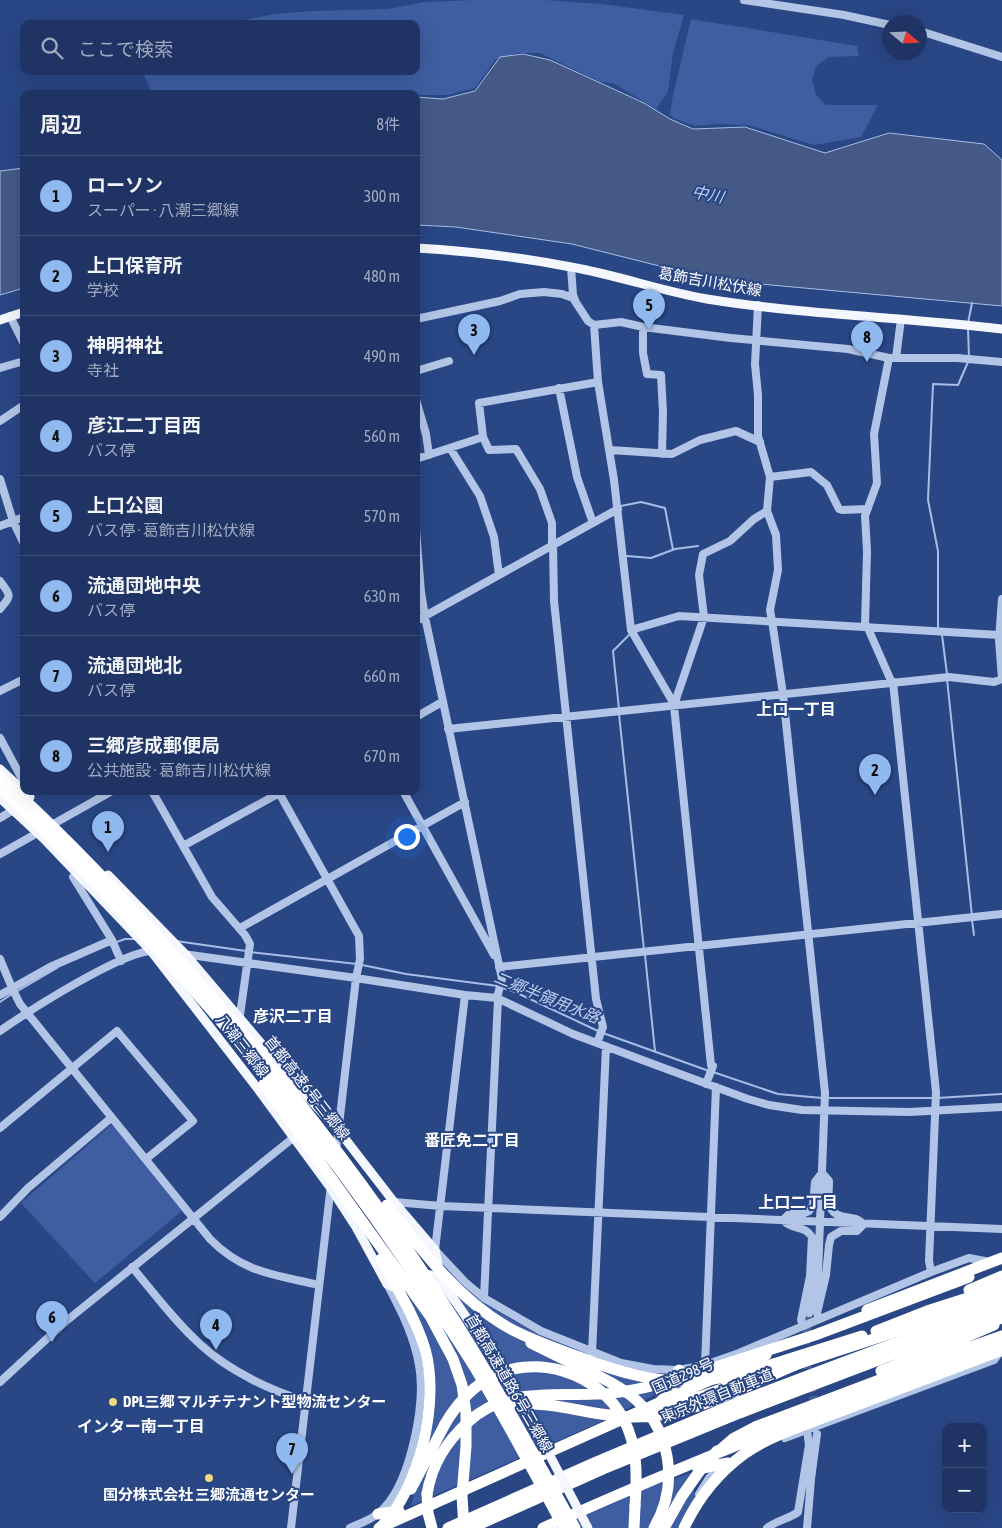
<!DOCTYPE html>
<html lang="ja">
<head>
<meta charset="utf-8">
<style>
  body { margin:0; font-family:"Asap Condensed","Noto Sans JP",sans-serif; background:#273c6a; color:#f1f3f6 }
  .controls { position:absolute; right:15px; bottom:15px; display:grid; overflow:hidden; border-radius:10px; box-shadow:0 5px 20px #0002 }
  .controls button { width:45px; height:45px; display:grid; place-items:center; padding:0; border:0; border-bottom:1px solid #3c4f78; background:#1f3464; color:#f1f3f6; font:25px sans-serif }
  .compass { position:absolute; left:882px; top:15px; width:45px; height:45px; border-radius:50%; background:#1f3464; box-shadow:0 5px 20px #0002; rotate:109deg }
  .you { position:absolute; left:406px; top:836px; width:18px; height:18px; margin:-12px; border:4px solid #fff; border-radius:50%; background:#1a73e8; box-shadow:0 0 0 8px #1a73e833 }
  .badge { display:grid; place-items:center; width:32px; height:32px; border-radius:50%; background:#90b9f0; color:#111; font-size:16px; font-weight:700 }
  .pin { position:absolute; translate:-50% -41px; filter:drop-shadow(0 1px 2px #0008) }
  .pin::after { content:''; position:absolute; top:26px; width:18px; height:15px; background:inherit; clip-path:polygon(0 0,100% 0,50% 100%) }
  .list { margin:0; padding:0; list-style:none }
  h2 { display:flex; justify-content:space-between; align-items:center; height:65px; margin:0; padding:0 20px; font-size:21px }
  h2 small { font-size:16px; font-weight:400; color:#a1aabf }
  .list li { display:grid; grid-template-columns:32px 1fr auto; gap:15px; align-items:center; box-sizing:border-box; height:80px; padding:0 20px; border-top:1px solid #3c4f78 }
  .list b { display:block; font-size:19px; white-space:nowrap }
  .list p { margin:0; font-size:16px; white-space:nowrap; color:#a1aabf }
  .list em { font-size:16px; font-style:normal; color:#a1aabf }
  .icon { flex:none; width:28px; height:28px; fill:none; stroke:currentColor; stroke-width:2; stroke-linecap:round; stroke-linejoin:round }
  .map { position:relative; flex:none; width:1002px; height:1528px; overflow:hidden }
  .search { position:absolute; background:#1f3464; box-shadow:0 5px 20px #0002; left:20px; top:20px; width:400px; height:55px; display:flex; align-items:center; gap:12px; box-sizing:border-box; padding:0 18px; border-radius:10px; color:#a1aabf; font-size:19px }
  .panel { position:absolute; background:#1f3464; box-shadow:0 5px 20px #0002; left:20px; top:90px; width:400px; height:705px; border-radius:10px }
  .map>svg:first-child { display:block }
</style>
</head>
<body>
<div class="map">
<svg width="1002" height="1528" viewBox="0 0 1002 1528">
  <rect width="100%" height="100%" fill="#294685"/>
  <path fill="#3e5ea1" d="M474 0H545L602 4 684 15 673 53 668 92 656 109 613 83 600 82 540 53H518L496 59 475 88 448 95H419L389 91 360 94H153L142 71H416V24H226L274 14 313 11 388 9 425 2Z
    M691 19 857 46 859 56 829 57 816 66 812 79 816 95 826 105H878L861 137 814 145 748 125 717 124 695 126 673 118 670 114 673 95Z
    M112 1124 182 1211 95 1283 21 1203Z
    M441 1263C453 1274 464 1287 477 1297 531 1338 605 1360 668 1384L654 1395 607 1419 411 1506 426 1447 424 1332 408 1297Z
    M690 1473 695 1498 687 1528H556L647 1488Z"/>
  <path fill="#445986" stroke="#a8bee7" d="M523 54 550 60 644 103 670 119 693 129 745 127 825 153 889 133 984 144 1002 160V306L760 284 691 274 572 244 456 227 416 225V97L443 99 475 91 500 57Z
    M24 168V288L0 295V171Z"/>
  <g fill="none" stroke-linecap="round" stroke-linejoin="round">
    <path stroke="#a8bee7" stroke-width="2" d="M968 323 972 303
      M968 328 969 358
      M621 506 641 502 665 508 673 550
      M627 556 651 558 675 549 698 546
      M938 628V551L928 500 933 384 958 385 968 362
      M942 635 947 674
      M947 679 972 916
      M619 709 613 651 630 634
      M619 714 644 950
      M972 920 974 935
      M176 941 246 951
      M114 943 125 939H134
      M250 952 357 964
      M645 955 655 1051
      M362 965 406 974 498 986
      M503 988 515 992 598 1031
      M16 992 57 968
      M0 1002 12 994
      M603 1033 709 1071
      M713 1072 778 1094 822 1098
      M827 1098H932
      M937 1098 1002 1094"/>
    <path stroke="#496297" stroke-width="8" stroke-dasharray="8 4" stroke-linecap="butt" d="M809 1313 806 1340 808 1371 815 1407"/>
    <path stroke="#b3c5e7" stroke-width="8" d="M744 0 844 15 890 25
      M920 31 1002 57
      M571 267 573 295 575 300
      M758 305 755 364 758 395V436L770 477 767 511 776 535 778 570 770 610 772 621
      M10 316 24 344
      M416 319 500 301 520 294 544 292 562 294 573 298 588 321 594 325 621 322 643 327 731 338 848 349 889 358H957L1002 362
      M594 325 598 382 614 480 631 630 674 704
      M643 327V353L647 374 661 375 663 412 662 454
      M896 358 901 319
      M0 368 24 361
      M416 371 449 361
      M559 388 577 477 593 523
      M416 400 426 434 429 455
      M0 421 24 405
      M450 448 480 496 494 537 499 575
      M610 450 672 454 700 440 736 431 760 442
      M416 459 483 437
      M770 477 811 472 827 485 839 509 842 510 867 509
      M0 479 13 521 24 544
      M0 526 24 517
      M416 530 421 592 425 617 502 979 497 998
      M552 545V523L540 489 516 449 489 450 483 437 479 403 598 382
      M553 545 554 601 596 999 603 1027 597 1043
      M0 581C11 596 12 595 0 609
      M1002 599 999 640 1002 679
      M704 617 699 575 703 554 730 541 754 519 767 511
      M416 621 618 509
      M772 621 783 694
      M865 626 867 551 865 516 877 483 874 434 889 358
      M867 626 892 683
      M631 630 679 616 999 635
      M893 682 936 1092 929 1261 931 1272
      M0 691 24 679
      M783 694 825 1093 818 1274 809 1313
      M674 705 704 617
      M674 706 711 1065
      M416 717 442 702
      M448 729 949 677 994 682 1002 679
      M0 738 21 777 23 783 19 792
      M152 791 212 897 245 935 250 944 239 1022
      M278 791 359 936 360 959 356 978 336 1151
      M403 791 494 955
      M0 818 13 810
      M183 846 283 791
      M0 854 112 791
      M77 873 73 877 112 940 121 961
      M240 928 465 802
      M183 954 356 978 465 995 497 998 573 1034 653 1064 748 1099 769 1105 802 1110 909 1112 1002 1107
      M0 959 12 988 20 1004 210 1239C243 1273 276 1275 319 1285
      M499 967 1002 914
      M0 995 50 967 112 940
      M465 995 435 1250 465 1282 484 1298 541 1331 621 1363 653 1369 679 1370 705 1365 739 1353 931 1272 969 1258 990 1262
      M0 1031C27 1012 125 949 154 951
      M706 1084 713 1066
      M0 1128 117 1031 193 1121 146 1159
      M394 1202 441 1206 1002 1229
      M0 1217 28 1188 111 1118
      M132 1267C154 1293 175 1322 201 1345 228 1370 271 1391 306 1401
      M484 1298 498 999
      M803 1326 801 1320 810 1276 812 1237C804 1224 793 1231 783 1220L789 1214H802L809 1211 813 1205 815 1182 822 1173 829 1181C829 1193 825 1213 841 1216 852 1219 854 1216 864 1224L857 1231H841L831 1237 829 1245 826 1275 817 1313 819 1319
      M592 1353 606 1047
      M705 1365 716 1087
      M0 1382 65 1322 293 1138 297 1133
      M785 1438 994 1360 1000 1352
      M699 1494 709 1478 718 1470
      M291 1528 331 1185
      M350 1528C363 1522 376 1518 385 1507 411 1478 426 1403 419 1365 414 1336 401 1310 387 1284
      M767 1528C777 1520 789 1519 798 1512L809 1445 807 1430
      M807 1528 811 1479 817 1434"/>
    <path stroke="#f5f7fe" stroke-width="9" d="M416 248C468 251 520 257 571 267 617 275 661 291 707 299 805 315 904 317 1002 329
      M0 320 24 312
      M0 769 30 797
      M0 798 43 838 151 951 258 1089 330 1187 356 1227 387 1284 393 1287 401 1286
      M108 875 186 955 295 1083 339 1131 394 1202 435 1250 439 1269
      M421 1275C425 1274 429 1274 433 1276 446 1283 475 1331 485 1346"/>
    <path stroke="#fff" stroke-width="11" d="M969 1290 1002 1276
      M867 1310 1002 1258
      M876 1331 927 1311 1002 1287
      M531 1343 586 1370
      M797 1364 1002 1297
      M922 1364 1002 1336
      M881 1371 938 1349 994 1325
      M662 1399 670 1391 679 1370
      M658 1412 758 1376
      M698 1469 728 1463
      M411 1489 445 1424
      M427 1494C432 1464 446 1442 468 1422
      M378 1514 399 1511
      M379 1528 766 1355
      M448 1528 594 1463 739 1402
      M471 1528 603 1469 742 1412
      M543 1528C693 1460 847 1401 1002 1343
      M634 1528 635 1506
      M664 1528 682 1496 701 1469"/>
    <path stroke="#f5f7fe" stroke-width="9" d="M485 1346 538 1433 588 1528"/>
    <path stroke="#fff" stroke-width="11" d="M0 777C52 824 101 874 148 926 258 1044 357 1170 445 1305 492 1377 533 1453 575 1528
      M0 788C46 831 89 876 132 922 236 1033 331 1151 416 1278 436 1308 456 1337 475 1368 506 1420 535 1474 564 1528
      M264 1084 430 1316 453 1359 462 1385 466 1413V1446L462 1496 464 1528
      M387 1205C422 1251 458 1299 509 1328 531 1340 555 1348 579 1357 618 1372 655 1383 697 1381 727 1379 757 1369 786 1360 811 1352 837 1344 862 1336
      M586 1370C601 1377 615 1384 629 1394 671 1426 680 1483 654 1528
      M688 1376 815 1335 969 1277
      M739 1402C826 1369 913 1335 1002 1307
      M513 1405C553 1400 590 1416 630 1417 693 1419 748 1383 805 1361
      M742 1412 886 1357 1002 1318
      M468 1422C505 1388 549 1396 595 1394 618 1394 641 1389 663 1383
      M445 1424C455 1407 468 1391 486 1380 533 1351 599 1372 624 1420 638 1447 637 1476 635 1506
      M712 1457 734 1438 755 1427 922 1364
      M701 1469 717 1451
      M427 1494 428 1513 432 1528
      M380 1528C420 1489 440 1401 425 1349 415 1317 397 1288 381 1259
      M684 1528C697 1500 718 1473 744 1454 772 1434 809 1424 841 1411 895 1391 948 1370 1002 1350"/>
  </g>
  <g fill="#eeda7a" stroke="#294685" stroke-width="2">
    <circle cx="113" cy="1402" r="5"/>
    <circle cx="209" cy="1478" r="5"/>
  </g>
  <g text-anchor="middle" stroke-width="4" stroke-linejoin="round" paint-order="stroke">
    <g font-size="15" fill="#fff" stroke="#294685">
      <text transform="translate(710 282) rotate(10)" y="5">葛飾吉川松伏線</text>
      <text transform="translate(242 1046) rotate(52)" y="5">八潮三郷線</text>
      <text transform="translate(307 1088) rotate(52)" y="5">首都高速6号三郷線</text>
      <text transform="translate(683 1376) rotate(-24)" y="5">国道298号</text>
      <text transform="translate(509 1383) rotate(60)" y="5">首都高速道路6号三郷線</text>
      <text transform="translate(717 1396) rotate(-22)" y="5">東京外環自動車道</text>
    </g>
    <g font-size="15" font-weight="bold" fill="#fff" stroke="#294685" text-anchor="start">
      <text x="123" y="1407">DPL三郷 マルチテナント型物流センター</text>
      <text x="209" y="1500" text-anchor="middle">国分株式会社 三郷流通センター</text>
    </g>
    <g font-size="16" font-style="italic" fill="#bfcfee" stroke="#294685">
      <text transform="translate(708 194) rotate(12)" y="6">中川</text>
      <text transform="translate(547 997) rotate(22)" y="6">二郷半領用水路</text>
    </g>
    <g font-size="16" font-weight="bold" fill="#fff" stroke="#294685">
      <text x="796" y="715">上口一丁目</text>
      <text x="293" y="1022">彦沢二丁目</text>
      <text x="472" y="1146">番匠免二丁目</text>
      <text x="798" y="1208">上口二丁目</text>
      <text x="141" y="1432">インター南一丁目</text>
    </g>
  </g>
</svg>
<div class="controls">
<button>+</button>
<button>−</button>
</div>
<svg class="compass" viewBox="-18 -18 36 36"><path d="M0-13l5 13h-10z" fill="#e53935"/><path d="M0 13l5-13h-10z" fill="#a1aabf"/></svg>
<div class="you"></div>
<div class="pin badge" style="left:108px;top:852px">1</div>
<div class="pin badge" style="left:875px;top:795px">2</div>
<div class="pin badge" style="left:474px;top:355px">3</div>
<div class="pin badge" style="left:216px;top:1350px">4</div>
<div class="pin badge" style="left:649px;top:330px">5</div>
<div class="pin badge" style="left:52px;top:1342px">6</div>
<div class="pin badge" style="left:292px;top:1474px">7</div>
<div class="pin badge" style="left:867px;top:362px">8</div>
<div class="search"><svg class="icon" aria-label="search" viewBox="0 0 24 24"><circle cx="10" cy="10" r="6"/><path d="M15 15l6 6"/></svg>ここで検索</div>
<section class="panel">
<h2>周辺<small>8件</small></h2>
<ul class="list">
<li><span class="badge">1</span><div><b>ローソン</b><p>スーパー · 八潮三郷線</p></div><em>300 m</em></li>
<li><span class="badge">2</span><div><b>上口保育所</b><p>学校</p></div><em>480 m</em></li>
<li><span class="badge">3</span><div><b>神明神社</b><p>寺社</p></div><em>490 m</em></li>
<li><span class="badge">4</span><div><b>彦江二丁目西</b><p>バス停</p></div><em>560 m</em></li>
<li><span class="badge">5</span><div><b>上口公園</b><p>バス停 · 葛飾吉川松伏線</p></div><em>570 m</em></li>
<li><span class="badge">6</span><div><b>流通団地中央</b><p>バス停</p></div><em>630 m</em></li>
<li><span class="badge">7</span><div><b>流通団地北</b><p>バス停</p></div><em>660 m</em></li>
<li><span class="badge">8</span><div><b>三郷彦成郵便局</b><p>公共施設 · 葛飾吉川松伏線</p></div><em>670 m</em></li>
</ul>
</section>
</div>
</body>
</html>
